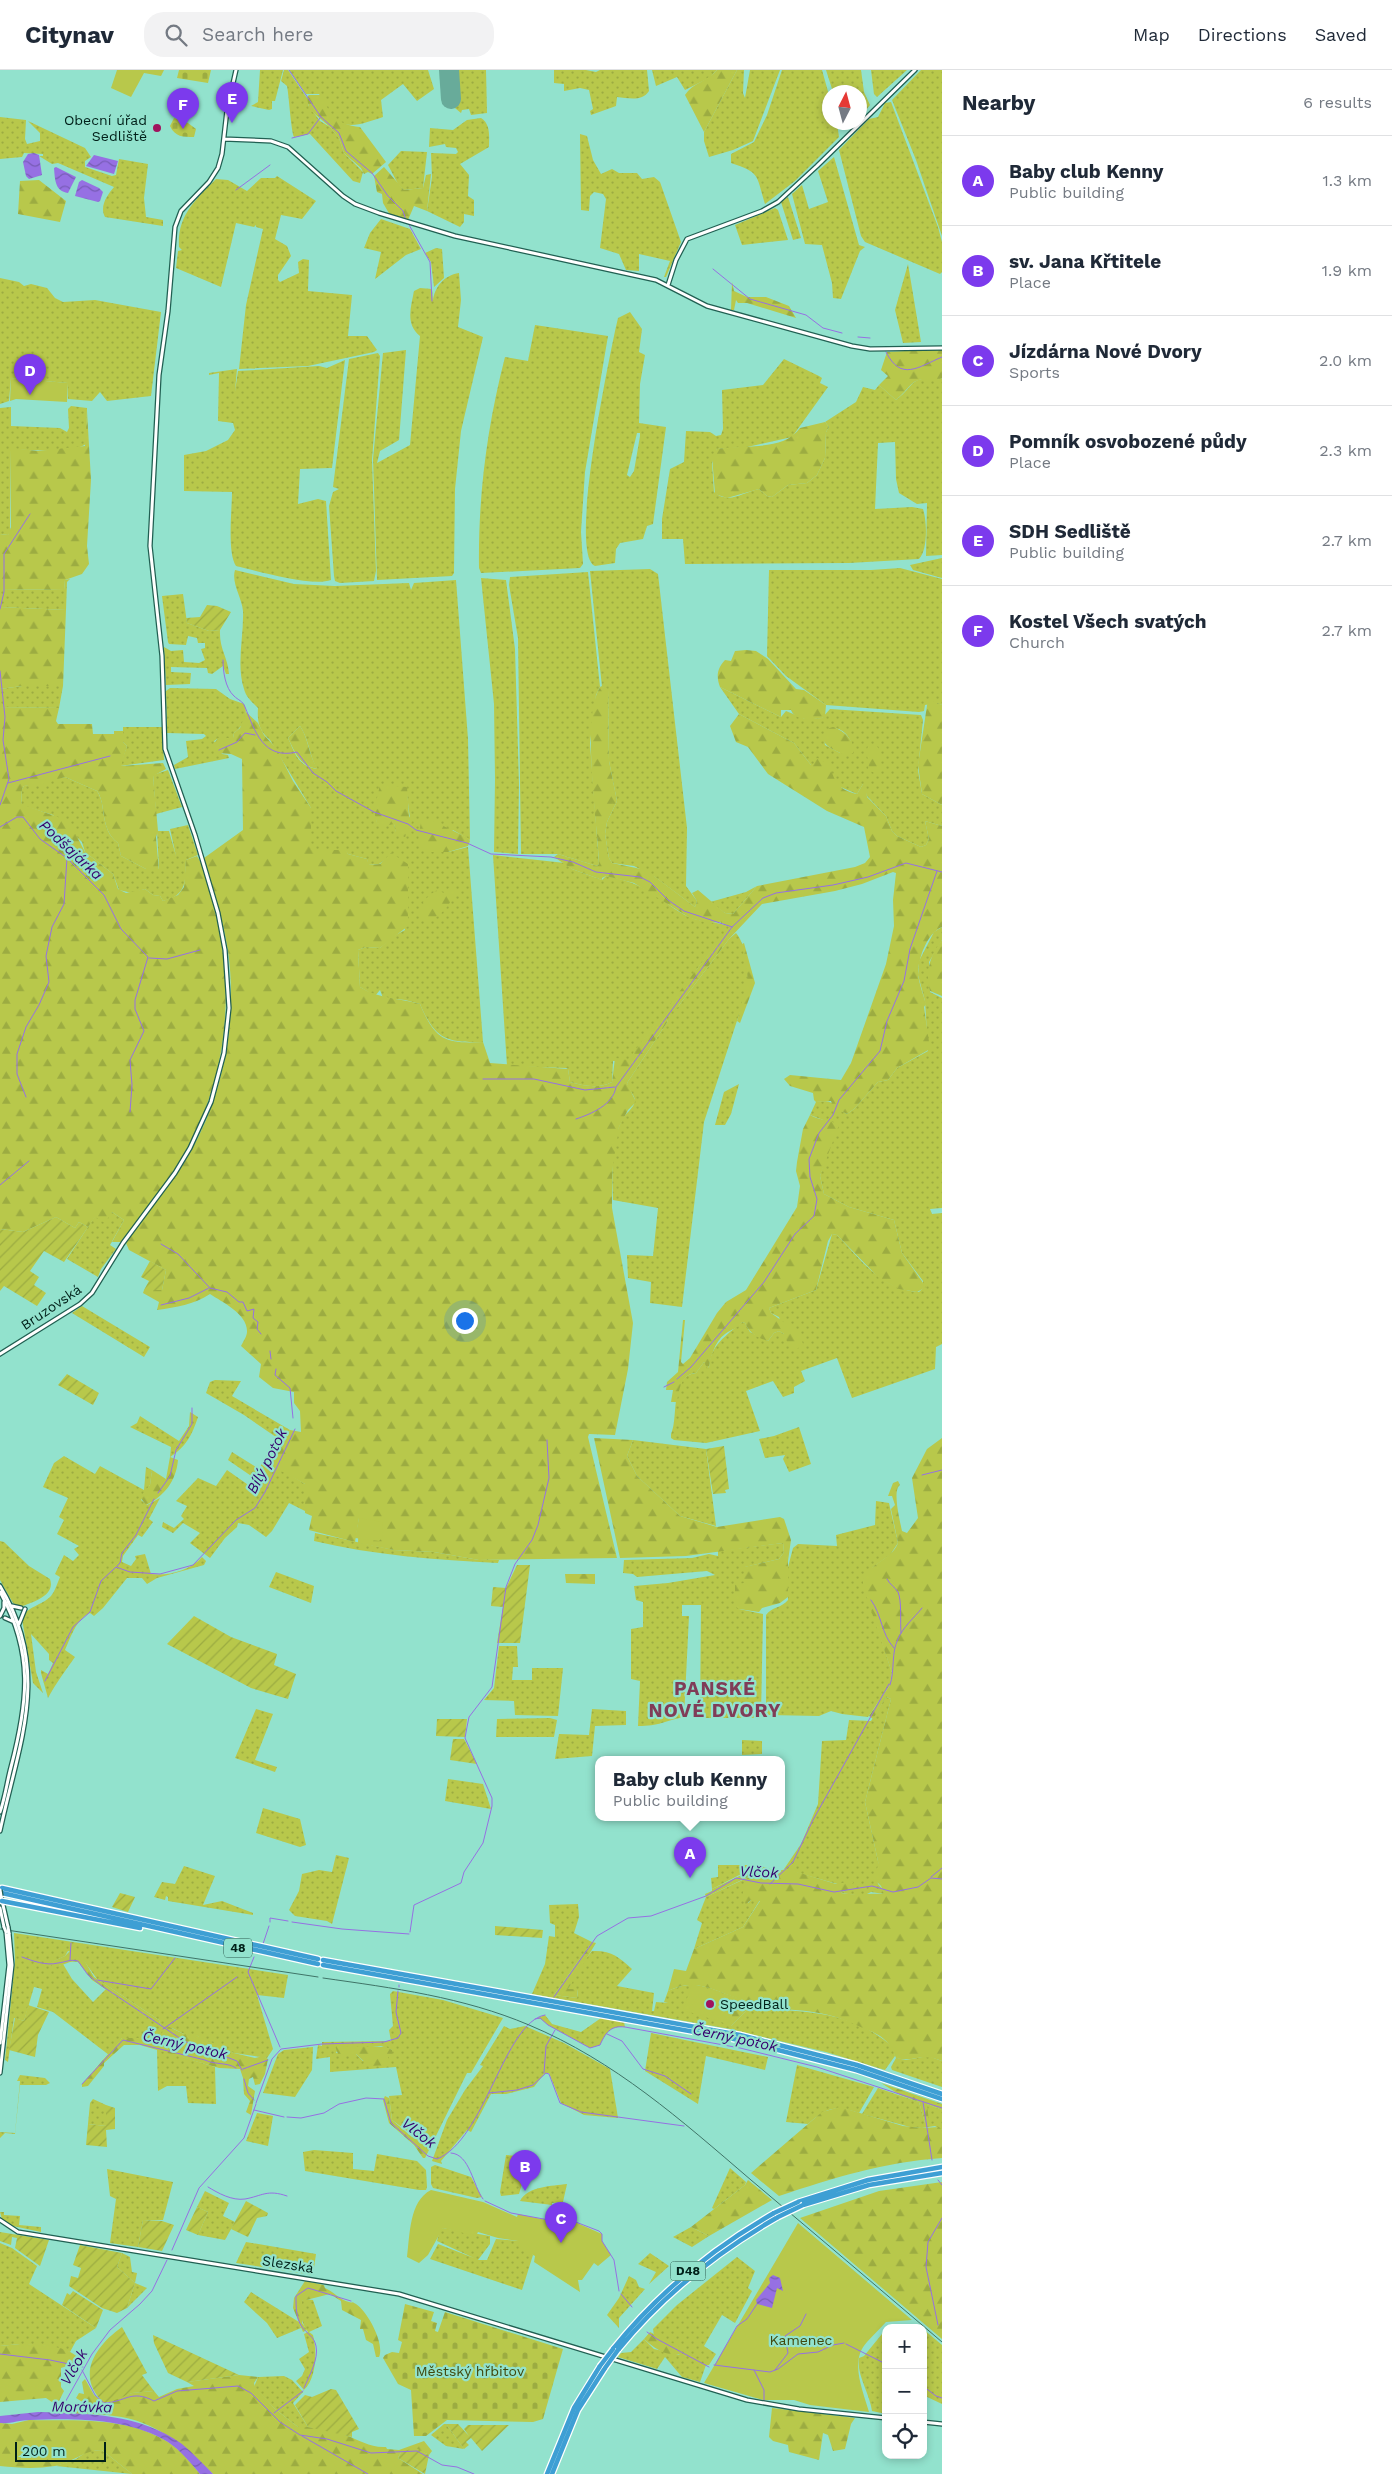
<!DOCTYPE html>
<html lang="en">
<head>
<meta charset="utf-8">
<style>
  body { margin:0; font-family:"Work Sans",sans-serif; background:#f2f2f3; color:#1f2937 }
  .controls { position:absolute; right:15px; bottom:15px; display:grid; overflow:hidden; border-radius:10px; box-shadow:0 2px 8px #0003 }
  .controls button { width:45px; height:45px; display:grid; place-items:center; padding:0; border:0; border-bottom:1px solid #e0e1e3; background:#fff; color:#1f2937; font:25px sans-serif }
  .compass { position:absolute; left:822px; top:15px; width:45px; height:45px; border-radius:50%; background:#fff; box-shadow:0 2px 8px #0003; rotate:6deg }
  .scale { position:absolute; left:15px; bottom:12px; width:91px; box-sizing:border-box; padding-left:5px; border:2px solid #002019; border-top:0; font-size:14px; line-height:18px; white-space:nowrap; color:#002019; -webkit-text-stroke:4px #92e2cd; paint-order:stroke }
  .you { position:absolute; left:464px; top:1250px; width:18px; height:18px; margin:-12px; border:4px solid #fff; border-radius:50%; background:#1a73e8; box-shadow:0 0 0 8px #1a73e833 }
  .badge { display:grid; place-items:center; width:32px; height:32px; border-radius:50%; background:#7c3aed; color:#fff; font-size:16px; font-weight:700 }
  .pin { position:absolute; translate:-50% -41px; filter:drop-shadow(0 1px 2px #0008) }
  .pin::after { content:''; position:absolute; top:26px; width:18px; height:15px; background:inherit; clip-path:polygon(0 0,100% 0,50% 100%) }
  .popup { position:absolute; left:595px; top:1686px; width:190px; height:65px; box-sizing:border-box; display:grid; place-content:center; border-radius:10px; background:#fff; filter:drop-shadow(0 1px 4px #0005); font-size:16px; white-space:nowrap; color:#747a83 }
  .popup b { font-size:19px; color:#1f2937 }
  .popup::after { content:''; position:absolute; left:50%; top:100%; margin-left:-10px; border:10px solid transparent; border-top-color:#fff }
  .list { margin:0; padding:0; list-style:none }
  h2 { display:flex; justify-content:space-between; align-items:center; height:65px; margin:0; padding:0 20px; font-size:21px }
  h2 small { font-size:16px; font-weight:400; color:#747a83 }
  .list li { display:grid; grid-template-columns:32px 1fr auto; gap:15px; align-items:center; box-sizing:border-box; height:90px; padding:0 20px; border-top:1px solid #e0e1e3 }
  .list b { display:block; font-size:19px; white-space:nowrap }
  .list p { margin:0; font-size:16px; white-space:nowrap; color:#747a83 }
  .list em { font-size:16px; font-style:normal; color:#747a83 }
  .icon { flex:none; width:28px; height:28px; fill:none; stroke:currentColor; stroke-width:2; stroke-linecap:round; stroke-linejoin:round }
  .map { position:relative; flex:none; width:942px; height:2404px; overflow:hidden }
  header { display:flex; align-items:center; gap:30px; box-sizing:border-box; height:70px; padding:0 25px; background:#fff; border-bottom:1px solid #e0e1e3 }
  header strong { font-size:24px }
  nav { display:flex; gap:28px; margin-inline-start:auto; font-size:18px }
  .search { width:350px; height:45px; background:#f2f2f3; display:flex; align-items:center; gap:12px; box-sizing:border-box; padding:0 18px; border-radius:20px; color:#747a83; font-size:19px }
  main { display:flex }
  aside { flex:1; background:#fff }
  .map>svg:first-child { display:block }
</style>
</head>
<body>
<header>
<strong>Citynav</strong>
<div class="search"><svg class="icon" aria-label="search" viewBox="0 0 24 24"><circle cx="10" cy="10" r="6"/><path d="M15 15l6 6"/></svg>Search here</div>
<nav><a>Map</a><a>Directions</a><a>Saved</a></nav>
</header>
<main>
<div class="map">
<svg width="942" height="2404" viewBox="0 0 942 2404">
  <defs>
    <pattern id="grass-dots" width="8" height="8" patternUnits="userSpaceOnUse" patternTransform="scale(1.25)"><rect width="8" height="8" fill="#b8c84b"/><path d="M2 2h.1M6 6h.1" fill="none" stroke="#9cac41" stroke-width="1.8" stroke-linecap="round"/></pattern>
    <pattern id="forest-firs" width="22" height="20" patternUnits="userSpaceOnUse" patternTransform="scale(1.25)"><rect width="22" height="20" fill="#b8c84b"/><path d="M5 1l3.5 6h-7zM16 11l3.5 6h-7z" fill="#9cac41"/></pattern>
    <pattern id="cemetery-stones" width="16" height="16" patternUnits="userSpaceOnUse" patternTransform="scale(1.25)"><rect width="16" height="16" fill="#b8c84b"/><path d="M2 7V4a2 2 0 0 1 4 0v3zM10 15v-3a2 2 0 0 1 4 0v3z" fill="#9cac41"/></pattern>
    <pattern id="garden-furrows" width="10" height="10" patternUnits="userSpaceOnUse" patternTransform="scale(1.25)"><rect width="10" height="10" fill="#b8c84b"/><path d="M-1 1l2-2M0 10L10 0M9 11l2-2" fill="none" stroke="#9cac41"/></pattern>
    <pattern id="water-waves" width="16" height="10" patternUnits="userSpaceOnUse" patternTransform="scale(1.25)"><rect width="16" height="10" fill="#9670e3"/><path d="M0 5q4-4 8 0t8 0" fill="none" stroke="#785cb7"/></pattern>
  </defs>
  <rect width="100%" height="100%" fill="#92e2cd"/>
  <path fill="url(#grass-dots)" fill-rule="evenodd" d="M260 0H283L275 31H272V39L269 40 251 36 258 32Z
    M284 0H288L309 31 308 35 320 51 330 57 339 68 344 83 363 102 360 113 353 111 310 64 294 67C291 61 289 26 287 16L281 11Z
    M289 0H428L434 19 417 31 403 14 381 30 383 47C361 54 342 64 326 39 323 34 323 29 319 24H306Z
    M444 0H486L487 43 471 45 469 39 462 40 461 43 450 34 455 31 446 29Z
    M554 0H586L596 2 600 0H647L649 21C642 32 628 28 617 27L616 36 591 45 590 41 593 39 589 20 580 18 564 21V14L554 13Z
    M652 0H717L709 8 685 20 677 7 656 16Z
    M737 0H744L743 23 745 28 750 0H780L753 71 733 80 709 87 704 71V62Z
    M782 0H822L829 25V52L837 53 839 67 795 111 765 134C756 105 761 103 731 93V84L754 72 767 45Z
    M826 0H861L864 22 870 35 860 48 859 22H833Z
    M871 0H907L877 27 874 24Z
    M921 0H942V166L916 90 892 30Z
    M891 32 938 157 942 172V202L940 204 865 172 861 166 839 80 869 49 878 47 885 33Z
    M0 47 26 50 25 69 27 74 40 71V63L28 51 85 78 91 87 85 91V97L112 106 116 105 119 89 148 94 144 128 146 147 163 150V156L105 147C99 136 108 124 114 117L58 93 52 94 39 86H43V84L24 83 22 87 0 89Z
    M481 48C491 54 489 67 489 77L460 94 469 105 468 126 474 130V146L464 144V152L460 157 427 141 432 107 431 83 456 84 458 82 456 78 446 77 445 74 429 77 430 58 453 60 467 50Z
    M580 64 587 66 593 90 601 104 612 99 619 103H637L642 109 654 107 660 112 681 172 666 207H664L670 191 639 184V201L626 200 619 184 600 178 606 129 603 124 594 122 590 126 589 141 581 140Z
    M401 81 427 82 423 118 404 120 398 114 388 95Z
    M834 87 859 175 865 177 860 181 841 229 833 228 832 213 822 175 805 174 792 124 802 115 809 139 828 132 818 101Z
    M277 106 316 131 302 149 281 145 275 169 287 176 291 186 278 205V210L280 212 299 203 298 192 303 189 309 190 308 221 352 225 348 266H367L377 280 374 282 308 296 239 299 246 235 263 159 256 157V155L254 157 236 153 221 217 176 198 178 181 182 180 179 177C177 146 195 130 216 109L228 110 247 121 261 108H275Z
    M788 127 801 168 793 170 781 132Z
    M775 138 778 140 788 170 742 175 735 155Z
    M381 149 410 159 421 179 406 185 375 209 381 182 364 178 370 163Z
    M436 178 442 179 444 208 434 217 431 192 425 183Z
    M908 194 921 272 903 273 895 240Z
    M459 203 461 230 458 257 483 267 461 361 455 419 454 503 452 506 377 510 373 389 383 283 406 280 399 370 380 381 377 393 410 375 420 266C405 254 411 237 414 221L420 218 432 219 433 231C434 218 444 205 459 203Z
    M0 208 19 212 24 216 31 214 47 218 55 228 63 232 95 230 161 242 151 326 107 331 100 322 92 331 68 329V313L11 308 9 331 0 334Z
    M630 242 642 259 639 282 645 285 640 314 639 353 666 357 653 454 647 456 643 469 620 473 616 479 615 493 595 496C568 484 609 291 615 261L618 248ZM637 363H640V366L634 401 630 407 627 405Z
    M535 255 608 266 585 402 581 462 583 494 580 498 481 503 479 498C478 426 487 357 505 287L528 291Z
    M378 283 380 286 372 390 376 501 374 511 340 513 335 511 334 506 329 436 333 422 339 419 333 417 349 289Z
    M784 289 819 306 822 308 820 313 828 317 792 367 747 377 717 379 712 393 714 422C729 435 743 422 759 419L767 426 772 427 788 415 807 413 817 405 825 388 826 362 829 357 825 352 856 332 863 317 875 320 879 315 896 330C914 317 910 305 936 310L942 308V485L926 486 927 433 917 434 899 423 896 409 895 372 878 373 875 439 912 437 923 439C927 451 928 480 919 489L849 493 685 494 683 469H662V449L670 399 684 392 686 361 710 362 716 366 721 365 723 359 722 320 763 315Z
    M345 290 332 398 300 399 298 434 318 429 326 431 331 510C312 517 258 501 236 496 227 483 232 439 232 422L184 421V385L206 381 228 370 235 360 233 353 218 351 219 303 209 305V303L237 299 235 321 238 301 319 296 327 298Z
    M71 336 87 338 86 374C72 384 29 380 11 379L10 462 8 465 0 464V338L11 337V356L60 358 67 362 69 358 68 339Z
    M942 488V508L913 500 910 495Z
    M900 498 942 509V635L936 633 925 635 924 641 919 642 826 635 786 606 767 586 769 500H871Z
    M650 499 658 504 687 758 686 816 697 831 695 837 655 807 634 796 612 793 609 788 605 764 607 752 617 731 609 691 608 620 602 617 590 501Z
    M235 500 294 514 335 516 409 513 411 520 414 513 456 510 468 669 470 770 453 760 432 781 448 782 468 777 483 972C446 973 435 969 420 934L405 930 383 928 380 920 375 926 360 917 358 880 366 877 380 878 392 867 405 860 388 788 379 794 368 795 367 789 348 784 345 780H311V738L270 670C259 661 257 651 258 638 252 632 246 627 244 619 236 595 244 566 243 541 242 528 231 513 235 500ZM300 656C309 669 309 685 317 699 297 695 296 685 288 668ZM406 717 410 749 407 760 396 762 394 754 377 753 376 740Z
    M588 502 600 617 596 625 590 673 599 794 597 796 558 784H521L518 568 509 515 510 507Z
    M481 508 506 510 515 579 519 714 518 784 494 782 495 709 494 634Z
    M70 509 67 512 66 540 0 537V519L64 520 65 510Z
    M183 524 187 553 209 561 220 560C219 579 228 587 229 604H226L223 596 212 604 208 603 207 598 171 597V602L191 603 190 614 166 615 164 577 171 581 183 580 184 592 199 593 205 590 201 579 205 578V573H198L197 568 188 566 186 575 169 574 168 572 162 526Z
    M22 616H63L59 638 0 637V619Z
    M720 617 781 647 786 641 805 649 822 648 830 639 921 645 923 650 918 700 922 724 942 735V756L925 751 929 769 926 775 921 777 897 766 892 761 886 746 867 726 863 714 857 724 838 716 833 709 811 695 794 673 739 644ZM835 658C847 660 853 672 853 683H840L825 675 824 667Z
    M170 618 216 619 230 629 244 634C249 645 243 656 234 663L233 668H219L214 671 222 684 228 685 229 688 175 699 174 695 188 687 186 671 202 669 206 666 204 664 167 663 166 621Z
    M123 657H162L164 690 120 696 127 676 123 672Z
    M168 700 182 737 156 744 153 705Z
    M65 707 97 721C107 735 99 759 118 773L121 786 146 799H159L157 761H169L176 786 170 759 188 755 198 785 186 790C185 810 188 825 163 831L160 826 153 825 145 819 132 823 119 820 113 804 85 782 82 772 53 745 21 735 22 719 24 716Z
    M493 785 565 793 572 799 602 810 606 806C623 809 639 814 653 824 666 831 675 841 689 847 703 853 717 851 730 857L697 899 677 938 729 869 736 863C746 874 749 902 748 917L704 1052 682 1237 650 1233 651 1212 628 1208 627 1185 653 1186 658 1138 613 1130C612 1105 610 1073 622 1050 625 1044 632 1039 634 1034 638 1027 628 1021 627 1013L668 951 661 947 628 991H613L612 1012C599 1019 584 1016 570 1012L568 999 566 998 507 996Z
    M757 816 733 844 725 843 710 832 746 822Z
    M942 857V870L929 892 930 922 942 928V1138L930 1139 932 1144 942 1143V1274L936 1277 935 1299 852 1328 837 1288 801 1301 805 1311 794 1317V1323L783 1327 773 1311 746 1321 760 1361 706 1373 674 1370 671 1368V1364C679 1349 669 1306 696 1303L704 1292 709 1298C710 1275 726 1266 742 1252L745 1253 750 1262 768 1271 774 1263 779 1261 784 1264 779 1247 771 1243 769 1238 816 1220 832 1164 837 1165C861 1190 882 1220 919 1222L923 1218V1211L902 1183 894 1150 849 1137 824 1124 820 1106 826 1086V1051L810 1045 816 1032C835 1029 832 1036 847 1044L854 1039 878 1012 888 1010 897 998 928 981 925 931 918 905 919 891 934 862Z
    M739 1014 731 1044 725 1055H715L724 1022Z
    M112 1142 124 1150 110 1175 116 1179 101 1199 98 1207 67 1189 95 1146Z
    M82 1236 150 1277 144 1287 72 1243Z
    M215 1310 241 1311 232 1326 290 1360C287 1368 277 1387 269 1392L305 1414V1441L289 1433 272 1461 266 1467 249 1455 238 1453 237 1457 225 1468 210 1488 190 1473 200 1463 183 1453 173 1463 162 1457 163 1452 174 1458 184 1449 181 1446 187 1436 176 1431 198 1408 216 1416 227 1400 254 1419 260 1412 228 1390 232 1382 259 1399 276 1367 244 1345 206 1323 210 1312Z
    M190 1342 198 1347C192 1365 186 1377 170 1387L171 1377 130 1357 137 1353 140 1346 179 1371 189 1356Z
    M799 1357 811 1394 789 1402 783 1389 785 1385 765 1388 759 1369 774 1366Z
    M633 1370 706 1379 716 1456 680 1446 637 1406 627 1386Z
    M64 1386 95 1404 100 1396 144 1420 146 1397 152 1400 150 1415 141 1430 147 1435 160 1428 149 1449 153 1452 142 1467 138 1465 123 1486 122 1492 131 1496 136 1489 135 1486 145 1484 151 1504C168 1506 190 1501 202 1487L206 1491 204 1495 157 1508 147 1514 142 1508H127L103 1538 94 1546 90 1543C76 1549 71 1567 65 1580L75 1587C65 1601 56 1613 48 1628L41 1603V1600L48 1604 53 1593 49 1590V1584L31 1564 36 1602 43 1623 33 1613 22 1549C25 1537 43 1535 51 1526 55 1521 57 1514 60 1507L55 1504 64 1485 73 1491 79 1485 74 1479 79 1476 57 1464 64 1450 59 1447 68 1428 43 1417 54 1393Z
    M876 1431 889 1433 898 1473 890 1485 873 1497 863 1512 892 1603 890 1615 868 1647 842 1644 831 1641 819 1646 768 1645 766 1642V1545C771 1537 782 1538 788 1530L787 1501 793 1478 798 1474 837 1476 836 1465 875 1455Z
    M315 1463 394 1480 434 1482 479 1490H499L498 1493C438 1490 372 1485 314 1471Z
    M0 1471 4 1472 29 1496 50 1509C56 1526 32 1532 20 1537L13 1533 0 1510Z
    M783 1473 784 1482 779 1489 745 1497 744 1513 739 1539 763 1544 761 1645 757 1648H700L701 1535H682V1546H689L684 1647C665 1651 659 1656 638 1656L640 1611 631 1609V1559L643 1557V1532L636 1530 634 1516 668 1513 715 1505 707 1501 637 1507 633 1504 623 1503 624 1490 692 1488 709 1484 718 1486V1481Z
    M276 1502 314 1516 311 1533 269 1517Z
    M499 1576H517L518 1597H513L512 1610H532V1598H563L558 1646 515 1645 514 1631 484 1630 494 1618Z
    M886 1627 891 1629 865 1732 878 1791 879 1798 876 1802 878 1814 884 1821V1824L871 1822 863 1826 841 1823 847 1820 841 1815 784 1799 801 1774 818 1734 822 1671 846 1670 849 1650 871 1651Z
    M256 1639 273 1644 255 1690 277 1697 275 1702 235 1688Z
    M592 1639 626 1641V1655L595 1656 592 1686 555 1689 559 1664 589 1665Z
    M550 1648 557 1650 554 1667H496L497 1649Z
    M742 1670 762 1671V1684L742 1685Z
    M448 1709 483 1714 491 1739 445 1731Z
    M263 1738 300 1749 306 1775 300 1777 256 1763Z
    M336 1785 349 1788 332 1854 327 1851 295 1846 289 1840 299 1821 302 1804 319 1800 332 1802Z
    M718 1795H740L742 1798 751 1799 712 1819 711 1808 718 1807Z
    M184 1796 215 1806 203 1835 222 1831 253 1843V1845L168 1831V1827L166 1826 165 1830 154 1827 162 1812 175 1814Z
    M749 1807 746 1819 748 1833 751 1830H760L743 1857 694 1879 702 1853 697 1850 706 1827Z
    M578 1834 579 1847 574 1863 592 1872 554 1925 577 1928 578 1920 568 1919 579 1897 592 1881C611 1880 619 1887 632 1899L617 1916 654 1923 652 1941H654L656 1932 668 1933 664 1932 668 1921C696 1908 710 1919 738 1928L731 1956 749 1938C803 1942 851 1939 894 1978L895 1986 885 2000 826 1982 730 1959 532 1924 545 1894 549 1866 555 1867V1855L550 1853 549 1835Z
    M14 1863 288 1905 284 1928 257 1925 273 1979 267 1988 234 1983 204 1971 198 1966 184 1964 172 1958 162 1968H122L109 1985 53 1942 37 1937 42 1919 34 1917 24 1951 14 1948 8 1992 5 1990 15 1891ZM68 1881 79 1884 97 1909 159 1950 161 1956 106 1919 93 1932 72 1909 63 1894 59 1896 52 1892 65 1886Z
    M393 1921 443 1930 503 1948 471 2003H467L428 2082 423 2079 421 2071 392 2050 389 2026 402 2025 396 1997 330 2002V1987L316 1989 318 1975 322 1976V1972L391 1971 389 1960 393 1956 390 1924ZM381 1976 392 1980V1984L388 1986V1990L363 1991 356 1984 336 1983 337 1981Z
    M545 1945 552 1954 581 1962 601 1948 624 1952 625 1957C610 1955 605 1964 600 1975L590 1978 548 1955 541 1949H535Z
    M504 1956 510 1959 525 1956 564 1973 610 1999 618 2048 584 2045 561 2033 549 2003 544 2004 534 2017 506 2024H491L471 2062 467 2060 441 2091 442 2094 432 2091 447 2050 465 2020 483 1996 480 1995Z
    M651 1963 768 1987 765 2000 706 1986 698 2034 645 2001Z
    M313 1977 312 2000 295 2027 263 2023 278 1984 284 1980Z
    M157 1979 215 1997 216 2034 188 2033 186 2016H167L158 2021Z
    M928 1986 942 1991V2017L892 2000 891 1997 896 1988 906 1990Z
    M797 1995 874 2017 859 2043C835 2035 827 2037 808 2054L786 2052Z
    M20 2005 45 2008 50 2013 46 2015H20L15 2064 5 2063 0 2068V2062L15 2063 20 2011H17Z
    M878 2018 919 2032 925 2053 927 2034 942 2040V2060L935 2056 922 2058 910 2057 862 2044Z
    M93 2029 106 2035V2056L88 2054 90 2033Z
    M257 2043 273 2046 268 2076 246 2071Z
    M314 2080 353 2083V2099L374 2101 377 2084 417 2091 426 2100 427 2117 426 2120H419L305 2101 303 2082Z
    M506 2085 530 2087 519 2124 501 2126 500 2122Z
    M435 2095 471 2107 482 2127 477 2128 433 2118 431 2114V2097Z
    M730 2098 746 2112 745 2115 714 2139 712 2138Z
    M107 2099 173 2112 163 2150H143L138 2177 110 2173 116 2129 110 2126Z
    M567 2114 563 2132 552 2133V2135L520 2131C528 2116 552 2116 567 2114Z
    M205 2121 229 2133 223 2146 235 2152 225 2170 198 2165 208 2142 197 2137Z
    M0 2142H4V2145L20 2146 19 2155 41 2157V2162L13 2156 2 2149Z
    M691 2157 709 2166 692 2177 673 2167Z
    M443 2158 490 2166V2174L478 2190H487L496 2169 518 2171 533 2185 522 2220 430 2189 438 2174 474 2188 437 2171 440 2160Z
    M246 2172 316 2184 313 2205 236 2193Z
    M0 2173 12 2178 37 2196 29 2214 96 2258 76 2271 70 2282 46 2276 20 2274 0 2276Z
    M122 2183 130 2187 132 2202 137 2203 135 2213 147 2218 127 2238 135 2213 117 2197Z
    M650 2183 669 2196 649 2214 656 2202 638 2194Z
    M737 2187 755 2201 748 2218 752 2221 735 2253 722 2245 704 2276 716 2284 709 2295H706L700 2312 682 2307 665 2287 657 2299 618 2287 621 2283 631 2282 644 2269 654 2279 680 2285 654 2265 653 2259 677 2235Z
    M629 2206 636 2210 639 2217 645 2219 619 2248V2258L607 2245 619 2228Z
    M251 2222 299 2252 301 2258 277 2268 267 2253 244 2232Z
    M305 2229 313 2230 322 2256 309 2262 313 2265C317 2281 317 2307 304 2320L296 2311 302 2306 305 2299 299 2289 309 2282 304 2264 308 2262C301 2252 299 2243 302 2231Z
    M886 2259V2301L882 2306 886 2307V2344L872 2341C870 2324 856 2304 859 2288L864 2286Z
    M923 2259 942 2275V2334L923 2325Z
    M284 2306 292 2310 303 2322 293 2333 308 2357H298L275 2339 254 2317 258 2307Z
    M444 2354H446L464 2379 446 2376 431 2365Z
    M102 2380 132 2404 56 2396 76 2389 88 2381Z"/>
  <path fill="url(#forest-firs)" d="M717 0H737L704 62 685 25C692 13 708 11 717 0Z
    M309 25H321C331 46 336 54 360 57L386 92 372 104 368 102 364 104 361 98 344 83 339 68 330 57 309 39 307 27Z
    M384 97 404 120 423 118 426 105 431 104 427 141 414 136 408 150 390 145 383 133 382 124 377 122 374 106Z
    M39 110 66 131 60 152 18 144 20 111Z
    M732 212 734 221 747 227H766L789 236 796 248 747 233H738L736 230 734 240H731Z
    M942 279V308L936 311C911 305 913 316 896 330L879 315 888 306 881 300 887 282Z
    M87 341 91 410 87 476 89 494 82 504 65 510 64 520 0 519V464L8 465 11 457V378L38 381 85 376Z
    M825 352 829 357 826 362 825 388 817 405 807 413 788 415 772 427 767 426 759 419 727 428 715 424 712 386 717 379C743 374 783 382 800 358Z
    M0 537 66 540 63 616H22L0 619Z
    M746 580 756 581 768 589 796 619 804 620 826 635 825 647C814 650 796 652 791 640H781V647L720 617C716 606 717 599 725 590L731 591 735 581Z
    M601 616 608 619 609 691 617 731 607 752 605 764 609 788 612 793 646 800 695 837 697 831 692 823 698 820 725 843 733 844 757 816 855 797 865 793 870 787 864 757 827 741 768 704 748 677 736 672 730 656 739 644 794 673 811 695H813L817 688 830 695C834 712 839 720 857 724L863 714 866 715 867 727 886 746 892 761 897 766 921 777 926 775 929 769 925 751 942 756V857C927 863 918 889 918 904 919 913 923 924 926 934L924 937 930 979 897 998 888 1010 878 1012 854 1039 847 1044 833 1037 831 1031 816 1032 814 1030 813 1023 790 1016 784 1009 790 1005 841 1010 851 993 886 894 894 856 893 830 896 803 893 802 862 814 835 821 762 834 729 869 677 938 670 934 729 857 720 852 708 853 690 848 634 813 606 806 602 808V810L572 799 554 787 558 784 597 796 599 794C598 756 580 643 601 616Z
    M928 629 942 635V735L922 724 918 695Z
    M0 637 59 638 56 651 58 654H92L93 664H114V661H123V672L127 676 121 696 163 693 166 699 153 706 158 761 156 767 159 801 146 799 121 786 118 773C99 759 107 734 97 721L65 707 43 714 24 716 22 719 21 734 69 751 85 782 113 804 118 819 126 823 145 819 153 825 160 826 163 831 178 825 184 817 186 790 197 786C207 800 215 841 219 859 235 937 223 1020 181 1089 164 1118 141 1145 121 1172H112L124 1150 112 1142 105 1153 95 1147 88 1157 79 1152 75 1158 56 1147 23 1162 0 1159Z
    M246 642 258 653 264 665 276 678 293 711 311 738V780H346L348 784 367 789 369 795 380 794 391 783 408 794V856L380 878 366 877 358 880 360 917C379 929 399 928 420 934 435 970 445 974 483 972L490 993 568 999 570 1012C584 1016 599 1019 612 1012L615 988 628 990 661 946 668 951 627 1013 636 1032 628 1040 619 1057 612 1102V1138L633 1253 628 1299 615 1365 589 1364 588 1367 617 1488 479 1490 434 1482 394 1480 358 1473 359 1448 355 1472 309 1460 312 1446 305 1443V1414L272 1396 268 1391 270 1386 274 1389C280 1377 286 1371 290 1360L301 1362 300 1341 294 1333V1322L273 1318 259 1307 261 1294 241 1276C243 1272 247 1266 247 1262 248 1244 222 1232 210 1224 193 1235 177 1237 157 1240L159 1232 143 1223 144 1220H162L166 1200 129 1180 126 1173C143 1145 167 1121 184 1093 223 1030 238 953 228 881 223 849 213 819 204 788L243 760 242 689 231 684 217 683 212 676 218 668H233L234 663 240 658Z
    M300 656C309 669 308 685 318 699 300 697 295 682 288 668Z
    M833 657C843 660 856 671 853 683L845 685C837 681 820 676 824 665 826 660 828 658 833 657Z
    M869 675H876L881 682 879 706 868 699C871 691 863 683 869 675Z
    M380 715 407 717 409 746 412 751 405 767 396 764 394 754 384 756 377 753 374 741Z
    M431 750 468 768 470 771 468 776 448 782H430L418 773 421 751Z
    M450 817 456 823C450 834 434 858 420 847 419 834 426 827 437 820L444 823Z
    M942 870V926L930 921C925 902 930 885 942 870Z
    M744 873 755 913 740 953 737 951 748 909 742 874Z
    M810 1045C821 1051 829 1049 839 1055L820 1106 824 1124 849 1137 894 1150 902 1183 926 1217 917 1222 899 1219 880 1209 837 1165 832 1164 828 1171 816 1220 769 1238 771 1243 799 1263 803 1274 796 1280 790 1279 784 1264 779 1261 774 1263 768 1271C758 1268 749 1263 745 1253L742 1252C737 1259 732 1259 725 1264 714 1272 711 1287 708 1300L704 1292 696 1303C681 1304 679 1320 677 1332H671L673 1320H666L667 1312 678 1302 683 1250H685L681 1292 683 1294 690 1288 717 1243 726 1232 746 1220 797 1137 800 1116 796 1101 797 1092 803 1059Z
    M594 1368 633 1370 627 1386 637 1406 680 1446 717 1457 780 1447 784 1449 791 1470 788 1491V1527L780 1533 762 1538 759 1542 739 1539 735 1536V1515L744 1513V1497L779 1489 784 1482 783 1473 686 1486 620 1488Z
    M942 1368V1991C920 1982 915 1993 896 1988 888 1966 877 1964 856 1955 822 1938 786 1940 749 1938L731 1956 727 1954 731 1949 737 1928C710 1919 695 1908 668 1921L674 1899 686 1901 694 1879 743 1857 760 1831 751 1830 746 1834C737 1827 747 1817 748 1807L706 1827 705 1824 712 1821V1819L750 1801 751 1799 742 1798 740 1795H758L777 1801 787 1799 836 1814 854 1811 849 1819 841 1823C857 1826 869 1823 884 1824L881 1816 874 1809C874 1802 879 1799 878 1791L865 1732 891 1629 886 1627 873 1649 869 1646 890 1615 892 1603 863 1516C861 1495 891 1492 898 1473L891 1439 895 1435 892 1426H888L893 1413 898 1411 900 1415C892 1420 900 1451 902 1461L907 1463 918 1448 912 1408 927 1379Z
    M170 1387 178 1390C176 1412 164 1426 146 1435L140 1427 150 1415 152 1400 166 1409Z
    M565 1504H595V1514L566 1513Z
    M592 1872 596 1873 568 1919H578L577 1928 554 1925Z
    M73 1878H77L94 1907 159 1950 161 1956 92 1910 78 1892C68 1889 61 1899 51 1896V1892L65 1886Z
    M169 1957 184 1964H194L234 1983 255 1988 263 1986 268 1989 265 2004 260 2014 255 2015 253 2007 249 2009 248 2016 255 2021 251 2045 246 2042 250 2031 244 2024 243 2008 240 1999 219 1998 140 1975H124L104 1993V1996L88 2016 82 2017V2014L122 1968H161L163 1959Z
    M335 1976 386 1977 392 1980V1986L388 1987 390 1995 369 1996 356 1984H338Z
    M881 2013 942 2034V2040L927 2034 929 2052 925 2053 919 2032 900 2025Z
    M385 2026 389 2028 392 2050 412 2067H417L428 2082 425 2088H423L414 2075 389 2053 383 2030Z
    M840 2037 903 2056 922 2058 939 2057 942 2060V2088C885 2092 833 2108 779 2126L751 2103 822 2042Z
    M748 2110 772 2130 709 2166 691 2157 745 2115Z
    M942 2112V2269L800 2148 879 2121Z
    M305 2211 324 2215 325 2218C333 2221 340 2230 349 2232 355 2234 350 2230 356 2234 368 2242 385 2274 379 2287H376L373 2274 366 2270 363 2259H360L361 2250 342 2240 341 2231 330 2224 302 2231V2253L307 2260 303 2262 293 2238 294 2228Z
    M650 2262 678 2276 683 2283C669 2289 654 2278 644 2269Z
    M20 2274C38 2274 70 2275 81 2291L75 2300 67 2296 61 2298V2317L64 2321 59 2331 52 2332 46 2328 0 2332V2276Z
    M239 2305 258 2307 254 2313 255 2317 275 2339 298 2357C312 2356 331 2360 345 2365 360 2370 370 2378 386 2377L387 2379 399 2380 424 2371 432 2381 429 2385C418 2379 413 2379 401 2382L398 2388 423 2404H213C185 2377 155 2350 114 2346 96 2343 77 2344 59 2344L63 2337 89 2336 76 2328 79 2323 84 2324 82 2312 85 2309 94 2325 107 2335 109 2331 132 2323 154 2321 159 2327 177 2319 194 2316 187 2312Z
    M772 2338 855 2348 851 2354 845 2379 833 2381 828 2365 823 2363 819 2390 789 2382 788 2375 773 2371 769 2367Z
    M29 2350C75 2351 127 2346 168 2372 181 2380 190 2392 200 2404H132L102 2380C84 2380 72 2393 55 2396 37 2399 18 2398 0 2396V2353L12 2354Z"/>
  <path fill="url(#cemetery-stones)" d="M179 0H211L208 13 177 8Z
    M174 48 188 53 196 59 194 67C183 67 175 67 170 56Z
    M405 2234 434 2242 431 2251 437 2253 435 2261 438 2262 445 2242 563 2279 543 2349 533 2352 447 2350 426 2366H414L411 2320 398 2314 383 2288 385 2285 392 2282 399 2283 402 2272 398 2270Z"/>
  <path fill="#b8c84b" d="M117 0H164L161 6 144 3 131 27 111 18Z
    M11 308 68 313 67 332 16 329 10 331Z
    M359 1448 382 1452 383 1467 379 1471 355 1468Z
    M692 1914 738 1928 731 1949 727 1954 683 1940Z
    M431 2120 483 2132 517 2147 518 2144 551 2151 568 2149 602 2164V2171L611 2185 598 2196 594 2193 582 2210H578L580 2222 534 2192 535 2186 519 2178 518 2171 498 2168 478 2162 476 2166 443 2158 428 2185 419 2193 407 2187C410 2165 409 2131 431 2120Z
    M798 2153 912 2250 886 2252C880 2259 873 2265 867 2272 849 2291 863 2320 869 2342L810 2335 794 2330H763L704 2313Z"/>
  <path fill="url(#garden-furrows)" d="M207 535 217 536 231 542 220 560 209 561 187 553 186 548 200 547Z
    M56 1147 75 1158 79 1152 88 1157 64 1192 44 1181 30 1201 39 1207 34 1215 46 1223 37 1236 4 1216 0 1221V1159L23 1162Z
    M150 1191 166 1200 162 1220H144L149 1211 141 1207Z
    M67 1304 99 1323 93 1335 58 1315Z
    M724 1376 729 1419 725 1420 726 1423 713 1424 706 1379Z
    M517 1495H530L520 1573H497L503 1537 491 1536 493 1517 506 1518Z
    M194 1546 231 1567 277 1584 274 1595 296 1604 288 1629 251 1618 167 1574Z
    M437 1649H467L465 1667 436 1666Z
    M453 1669H464L477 1694 450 1690Z
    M120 1823 135 1827 128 1842 112 1837Z
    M495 1856 543 1860 542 1868 495 1865Z
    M28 1935 49 1942 38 1965 35 1987 9 1980 15 1948 24 1951Z
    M106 2035 115 2038V2059L106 2060 107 2077 86 2075 88 2054 106 2056Z
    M246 2131 268 2143 267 2146 257 2148 248 2167 231 2159Z
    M197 2137 208 2142 198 2165 186 2160Z
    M143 2150 162 2151 174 2155 162 2181 138 2177Z
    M0 2162 49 2170 40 2196 15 2178 17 2168 12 2167 11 2175 0 2171Z
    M80 2175 122 2183 117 2197 135 2213 127 2238 117 2243 102 2238 69 2216 71 2206 78 2208 81 2198 73 2195Z
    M73 2221 103 2240 96 2258 62 2235 67 2223 70 2225Z
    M122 2257 147 2303 142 2305 154 2321 132 2323 105 2334C75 2307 94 2277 122 2257Z
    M153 2265 239 2305 187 2312 168 2303 154 2273Z
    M331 2319 336 2320 359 2359 352 2362V2367L308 2357 295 2335 305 2325 312 2327Z
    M446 2354H458L469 2366 464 2359 468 2355H509L482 2381 471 2368 466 2372 469 2375 464 2379Z
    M411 2379H418L429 2385 425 2404 398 2388 401 2382Z"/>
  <path fill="url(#water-waves)" d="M34 83 39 85 42 105 29 109 26 106 23 92 28 84Z
    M94 85 118 91 114 104 86 96Z
    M56 97 76 107 68 123C55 121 55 110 54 98Z
    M82 110 99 118 103 122 100 131 98 132 75 126 79 112Z
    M773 2205 780 2208 783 2221 777 2218 772 2238 757 2234 756 2230 770 2213 769 2208Z
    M38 2342C90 2344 138 2343 182 2374 193 2383 203 2394 213 2404H200C190 2392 181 2381 168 2372 130 2348 73 2348 30 2350 19 2350 11 2354 0 2353V2346Z"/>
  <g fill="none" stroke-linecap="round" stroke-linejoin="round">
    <path stroke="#9670e3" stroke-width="1" d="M289 0 321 47 339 63 346 81 372 103 388 126 403 141 406 150
      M292 68 308 64 320 48
      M236 120 270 95
      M408 153 430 192 432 231
      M713 199 750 229 806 245 823 258 842 263
      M858 267 870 268
      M886 282C901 312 918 297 942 287
      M0 539 4 522V484L30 444
      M223 590C223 601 225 618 234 626 238 630 243 631 245 637 255 661 263 690 297 682L313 703 327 712 336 721 374 742 408 754 416 760 467 773 491 784 551 787 573 792 596 802 640 807 650 812 668 830 684 841 732 857
      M0 601 5 647 3 670 9 709 0 735
      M219 680 237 672 245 663 255 665
      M8 713 110 686
      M0 757 17 747H23L40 769 67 788 104 825 121 859 148 887 135 930V939L144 961 130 990 132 1015 130 1042
      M149 888 167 889 200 880
      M483 1009H534L585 1020 615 1017
      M26 1027 17 1004V984L26 957 39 935 49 912 46 886 52 857 64 834 67 788
      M576 1049C591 1044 613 1035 616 1017L732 857 763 828 776 823 833 815 868 807 906 793 942 802
      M0 1115 29 1091
      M161 1174 178 1184 210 1218 227 1222 239 1232H243L247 1241 254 1239 253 1248 258 1252 257 1259 261 1264
      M161 1235 189 1228 209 1218
      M270 1281 271 1289
      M276 1299 275 1305 290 1318 293 1348
      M677 1309 691 1297 764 1212 795 1164 814 1146 817 1129 810 1107 809 1089 819 1063 833 1045 839 1030 880 981 887 951 904 911 910 879 937 801
      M664 1317 674 1312
      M922 1405 942 1400
      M158 1423 170 1406 176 1380 192 1354V1338
      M117 1496 120 1493 122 1483 136 1465 154 1429
      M887 1509C890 1515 895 1517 898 1522 902 1531 900 1552 901 1563
      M871 1530C882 1545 881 1564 894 1578
      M45 1611 73 1557 90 1542 101 1511 116 1497 130 1502 160 1504 193 1495 236 1450 255 1438 265 1422 295 1359
      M890 1615C895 1600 891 1583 898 1569 903 1557 914 1548 922 1538
      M931 1807 942 1798
      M770 1814 793 1792 813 1750 889 1614
      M270 1852V1848L288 1851
      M292 1852 342 1859 409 1864
      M410 1862 414 1835 461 1813 464 1802 483 1773 492 1736V1728L465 1668 467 1657 469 1647 492 1617 506 1517 515 1494 532 1470 538 1455 549 1408 547 1370
      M263 1874 269 1856
      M22 1887C33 1891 46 1896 58 1893 66 1892 70 1889 78 1891L88 1905 102 1916 184 1971 237 1991 242 2000
      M254 1887 248 1902 280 1977
      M70 1890 71 1873
      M97 1910 151 1919 175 1888
      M399 1917V1915
      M554 1927 597 1866 628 1848 651 1846 706 1826 736 1808 761 1813 798 1814 834 1822 872 1816 893 1822 918 1817 931 1808 942 1809
      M535 1949 540 1948 548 1955 590 1978 600 1975C605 1964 610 1955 625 1957L740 1978 817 1997 942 2038
      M163 1959 237 1907
      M607 1964 622 1971 643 1999 665 2006 691 2024
      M243 1999 268 1990
      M544 2003 546 1976 555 1960
      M244 2009 248 2023 254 2030
      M82 2014 123 1970 205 1990C215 1995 227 1992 236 1998
      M489 2023 517 2020 533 2015 546 2003 549 2004 560 2033 581 2042 684 2056
      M923 2032 932 2090
      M256 2033 272 1989 281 1979 322 1974 384 1972 398 1968 401 1963 396 1942 398 1921
      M254 2040 284 2047
      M287 2047 301 2048 324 2043 339 2034 366 2028 384 2029 391 2053 428 2086 437 2089C485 2070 504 1952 545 1945
      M451 2083C470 2084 473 2116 483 2129
      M938 2110 942 2115
      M208 2117C218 2123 232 2131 245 2129 262 2126 267 2119 287 2126
      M485 2131 511 2143 549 2150 568 2149 599 2161 602 2164V2171L614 2190 619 2221
      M172 2180 199 2118 244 2068 256 2034
      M621 2224 632 2237
      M938 2255 926 2197 928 2172 942 2148
      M647 2262 657 2269 709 2297
      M846 2274 886 2294
      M0 2284 50 2290 83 2297
      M714 2295 770 2302 778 2299 798 2284 818 2282 833 2275 844 2273
      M715 2295 737 2256 747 2249 757 2234
      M82 2300 95 2325 104 2333C126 2332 131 2319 154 2331L177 2321 238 2316 251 2323 280 2352 300 2365 327 2369 371 2383 417 2381 442 2395 457 2397 474 2404
      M754 2300 764 2320V2331
      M775 2300 788 2283 785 2266 800 2256 806 2244
      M923 2316 936 2326 942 2328
      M304 2318C309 2306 319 2289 316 2276 314 2266 307 2264 302 2257 296 2248 296 2237 296 2226L308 2218 351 2231
      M274 2343 303 2321
      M58 2345 92 2284 110 2260 140 2234 152 2221 167 2190
      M302 2366 368 2404"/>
    <path stroke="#68ab9a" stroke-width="20" d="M449 0 451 29"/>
    <g stroke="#215f52" stroke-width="5.5">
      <path id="secondary" d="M224 69 271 71 288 77 343 126 355 134 379 143 455 166 656 210 707 236 852 276 870 279 942 278
        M668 215 676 190 687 169 762 141 778 132 817 96 915 0
        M0 1284 80 1234 92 1223 123 1173 175 1103 190 1078 211 1032 224 983 229 938 225 880 218 843 195 765 165 679 162 586 150 476 159 305 168 241 175 157 181 141 209 112 218 98 222 84 227 40 236 0
        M0 1516C52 1602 19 1672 0 1761
        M0 1522C34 1583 28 1632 11 1697 7 1712 5 1728 0 1742
        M12 1536 21 1538
        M0 1546 4 1538V1532
        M5 1548 14 1552
        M19 1554 25 1539
        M1 1826 8 1857
        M0 1838 4 1857
        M0 1973 9 1895 6 1862
        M0 2003 12 1895 9 1863
        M0 2150 18 2162 399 2224 747 2330 799 2339 886 2348
        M923 2352 942 2354"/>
    </g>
    <g stroke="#fff" stroke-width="7">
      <path id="highway" d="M2 1818 318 1889
        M2 1823 318 1894
        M2 1831 140 1858
        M323 1890 740 1965 857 1995 942 2024
        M323 1895 739 1970 856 2000 942 2029
        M798 2132 868 2110 942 2097
        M803 2135 869 2115 942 2103
        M613 2279C658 2223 711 2179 774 2143
        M618 2280C663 2225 717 2182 778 2147
        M547 2404 574 2338 600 2296
        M552 2404 578 2340 605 2298"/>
    </g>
    <use href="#secondary" stroke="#fff" stroke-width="3"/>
    <use href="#highway" stroke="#3e9fd4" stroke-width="4.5"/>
    <path stroke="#3f7467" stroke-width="1" d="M0 1859 318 1907
      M323 1908C393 1918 463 1927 529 1955 615 1991 681 2050 751 2110 815 2164 879 2218 942 2272"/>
    <g stroke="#215f52" stroke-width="5.5" stroke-linecap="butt">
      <path id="secondary-bridge" d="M0 1820 1 1826
        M4 1857 6 1862
        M8 1857 9 1863"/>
    </g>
    <g stroke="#fff" stroke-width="7" stroke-linecap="butt">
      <path id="highway-bridge" d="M774 2143 798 2132
        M778 2147 803 2135
        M600 2296 613 2279
        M605 2298 618 2280"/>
    </g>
    <use href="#secondary-bridge" stroke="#fff" stroke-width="3"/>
    <use href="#highway-bridge" stroke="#3e9fd4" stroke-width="4.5"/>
  </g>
  <g fill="#a0135d" stroke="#92e2cd" stroke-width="2">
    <circle cx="157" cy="58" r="5"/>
    <circle cx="710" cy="1934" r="5"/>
  </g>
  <g text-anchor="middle" stroke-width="4.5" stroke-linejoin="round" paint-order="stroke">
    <g fill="#92e2cd" stroke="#2c5a4f" stroke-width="1">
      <rect x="224" y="1868.5" width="28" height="19" rx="4"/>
      <rect x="670.5" y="2191.5" width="35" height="19" rx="4"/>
    </g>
    <g font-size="12" font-weight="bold" fill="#002019">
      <text x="238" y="1882">48</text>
      <text x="688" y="2205">D48</text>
    </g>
    <g font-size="14" fill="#002019" stroke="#92e2cd" text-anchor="end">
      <text x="147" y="55">Obecní úřad<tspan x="147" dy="16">Sedliště</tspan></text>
      <text x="720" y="1939" text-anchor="start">SpeedBall</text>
    </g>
    <g font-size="14" fill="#002019" stroke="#92e2cd">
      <text transform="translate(51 1237) rotate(-34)" y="5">Bruzovská</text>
      <text transform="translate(288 2194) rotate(9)" y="5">Slezská</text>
    </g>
    <g font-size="14" fill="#41480d" stroke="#92e2cd">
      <text x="801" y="2275">Kamenec</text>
      <text x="470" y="2306">Městský hřbitov</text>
    </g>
    <g font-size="15" font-style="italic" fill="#36006d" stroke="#92e2cd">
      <text transform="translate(71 780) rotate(43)" y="5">Podšajárka</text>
      <text transform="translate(267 1391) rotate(-63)" y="5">Bílý potok</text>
      <text transform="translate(759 1802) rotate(3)" y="5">Vlčok</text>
      <text transform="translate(735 1968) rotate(12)" y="5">Černý potok</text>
      <text transform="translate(185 1975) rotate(13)" y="5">Černý potok</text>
      <text transform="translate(419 2063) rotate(38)" y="5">Vlčok</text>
      <text transform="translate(74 2297) rotate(-60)" y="5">Vlčok</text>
      <text transform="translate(82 2337) rotate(1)" y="5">Morávka</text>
    </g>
    <g font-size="19" font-weight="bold" letter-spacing="1" fill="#803c57" stroke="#92e2cd">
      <text x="715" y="1625">PANSKÉ<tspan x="715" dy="22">NOVÉ DVORY</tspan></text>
    </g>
  </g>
</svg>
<div class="controls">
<button>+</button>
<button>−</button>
<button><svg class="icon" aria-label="locate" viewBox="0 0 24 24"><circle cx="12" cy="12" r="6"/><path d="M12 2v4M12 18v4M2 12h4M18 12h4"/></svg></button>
</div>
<svg class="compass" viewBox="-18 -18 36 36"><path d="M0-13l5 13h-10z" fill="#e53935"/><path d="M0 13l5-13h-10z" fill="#747a83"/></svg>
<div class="scale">200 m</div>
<div class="you"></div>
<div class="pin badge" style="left:690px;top:1808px">A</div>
<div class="popup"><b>Baby club Kenny</b>Public building</div>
<div class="pin badge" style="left:525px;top:2121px">B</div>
<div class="pin badge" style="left:561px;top:2173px">C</div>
<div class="pin badge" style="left:30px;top:325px">D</div>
<div class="pin badge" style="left:232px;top:53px">E</div>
<div class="pin badge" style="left:183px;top:59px">F</div>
</div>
<aside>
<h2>Nearby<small>6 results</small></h2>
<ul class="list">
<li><span class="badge">A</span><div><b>Baby club Kenny</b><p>Public building</p></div><em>1.3 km</em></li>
<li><span class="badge">B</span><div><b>sv. Jana Křtitele</b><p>Place</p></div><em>1.9 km</em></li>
<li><span class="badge">C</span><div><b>Jízdárna Nové Dvory</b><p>Sports</p></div><em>2.0 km</em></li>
<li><span class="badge">D</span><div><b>Pomník osvobozené půdy</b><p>Place</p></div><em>2.3 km</em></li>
<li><span class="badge">E</span><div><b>SDH Sedliště</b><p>Public building</p></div><em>2.7 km</em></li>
<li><span class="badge">F</span><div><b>Kostel Všech svatých</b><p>Church</p></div><em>2.7 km</em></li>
</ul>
</aside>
</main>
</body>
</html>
